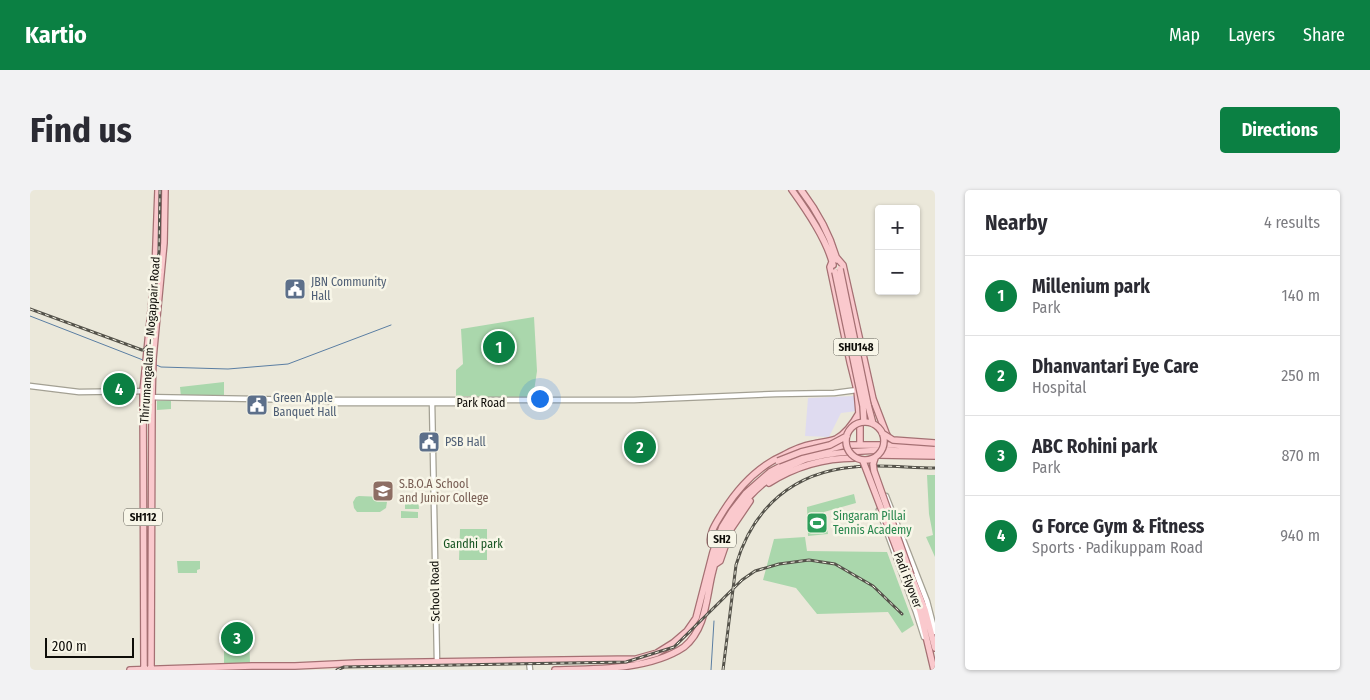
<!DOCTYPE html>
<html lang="en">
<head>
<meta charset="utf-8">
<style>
  body { margin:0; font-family:"Fira Sans Condensed",sans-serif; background:#f2f2f3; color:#2b2b33 }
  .controls { position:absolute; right:15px; top:15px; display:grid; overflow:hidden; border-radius:5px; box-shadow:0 1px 4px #0004 }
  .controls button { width:45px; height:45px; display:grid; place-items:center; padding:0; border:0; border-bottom:1px solid #e1e1e2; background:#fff; color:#2b2b33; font:25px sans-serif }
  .scale { position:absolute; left:15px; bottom:12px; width:89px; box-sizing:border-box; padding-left:5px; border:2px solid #0e0d08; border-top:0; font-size:14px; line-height:18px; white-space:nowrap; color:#0e0d08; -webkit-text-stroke:4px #f8f6e8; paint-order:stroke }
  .you { position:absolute; left:509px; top:208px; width:18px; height:18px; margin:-12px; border:4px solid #fff; border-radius:50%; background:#1a73e8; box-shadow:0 0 0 8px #1a73e833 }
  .badge { display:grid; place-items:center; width:32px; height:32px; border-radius:50%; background:#0b8043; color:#fff; font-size:16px; font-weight:700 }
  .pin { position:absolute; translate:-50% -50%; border:2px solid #fff; box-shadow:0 1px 5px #0006 }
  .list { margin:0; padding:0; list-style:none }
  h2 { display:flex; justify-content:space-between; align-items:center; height:65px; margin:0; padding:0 20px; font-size:21px }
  h2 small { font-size:16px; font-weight:400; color:#7c7c81 }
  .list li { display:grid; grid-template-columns:32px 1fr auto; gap:15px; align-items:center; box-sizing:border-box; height:80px; padding:0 20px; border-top:1px solid #e1e1e2 }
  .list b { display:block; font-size:19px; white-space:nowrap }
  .list p { margin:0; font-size:16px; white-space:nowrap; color:#7c7c81 }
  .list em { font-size:16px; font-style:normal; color:#7c7c81 }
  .map { position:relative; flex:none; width:905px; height:480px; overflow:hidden; border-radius:5px }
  header { display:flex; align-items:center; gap:30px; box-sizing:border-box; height:70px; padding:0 25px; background:#0b8043; color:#fff }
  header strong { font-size:24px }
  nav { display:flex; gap:28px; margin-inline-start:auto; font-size:18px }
  .intro { display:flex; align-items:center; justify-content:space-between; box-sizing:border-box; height:120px; padding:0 30px }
  h1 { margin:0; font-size:35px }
  .button { padding:12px 22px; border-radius:5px; background:#0b8043; color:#fff; font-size:18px; font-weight:700 }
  main { display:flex; gap:30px; padding:0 30px }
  aside { flex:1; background:#fff; border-radius:5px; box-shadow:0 1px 4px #0004 }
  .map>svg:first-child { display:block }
</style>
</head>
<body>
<header>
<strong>Kartio</strong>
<nav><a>Map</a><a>Layers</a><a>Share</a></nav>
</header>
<div class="intro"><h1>Find us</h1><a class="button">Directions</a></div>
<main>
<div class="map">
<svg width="905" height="480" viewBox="0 0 905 480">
  <rect width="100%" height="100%" fill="#ebe8da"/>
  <path fill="#dfdbf0" d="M824 206 827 221 811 223 799 247 775 246 778 208Z"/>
  <path fill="#aad7ac" d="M504 127 507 181 503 208 426 206V180L433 174 431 139Z
    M194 192V208L151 207 150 197Z
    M141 210V219L127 220V211Z
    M897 285H905V367L896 347 903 345 899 324Z
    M824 304 826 313 794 322 798 344 778 346 777 317Z
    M329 306 353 307 357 312 356 318 350 322H327L324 318 323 312 326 307Z
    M375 309H388L389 319H375Z
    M371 321 388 322V328H371Z
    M430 339H457V370H429Z
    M775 347 777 361 857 362 884 435 872 443 858 422 787 424 766 398 733 390 744 349Z
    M147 371H170V379L167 380V383H148Z
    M194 439H219L220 474 194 475Z"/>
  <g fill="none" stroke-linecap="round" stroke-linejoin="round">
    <path stroke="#5a7ea3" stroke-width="1" d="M0 126 113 170
      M124 174 131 177 198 179 258 174 361 135
      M681 480 684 431"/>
    <g stroke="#a3a093" stroke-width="7">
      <path id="minor" d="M0 196 49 202 122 201
        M113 207 278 210 299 211 304 213H448
        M299 211 304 210H604L746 204 804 203 827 200
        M402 211 407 472
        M856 306 897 411 905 442
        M849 320 886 422 894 447
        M499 471 500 480"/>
    </g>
    <g stroke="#a57073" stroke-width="8">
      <path id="major" d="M762 0C777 21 797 50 803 75
        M771 0C787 21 800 44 807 70
        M807 68 813 75 843 209 856 243 858 247
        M802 72 800 77 820 172 827 200 830 235V255
        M849 265 905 266
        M739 293C766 276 793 268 825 268
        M681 354C678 345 686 333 691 325 706 300 726 277 754 265 763 260 773 256 783 254 790 252 799 252 806 249 815 244 824 232 829 223
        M684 375 690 371 701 339 720 311
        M881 385 895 420 905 458
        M877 386 890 421 904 480
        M100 480 222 476H265L327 473 606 469 627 463 643 453 657 441 666 428 683 362 692 337 702 321 716 303 740 282 768 267 815 255H865L905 258
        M114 480 113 201 125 81 128 0
        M121 480 122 208 123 169 134 53 135 0
        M525 480C566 479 620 480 654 457 676 439 676 409 682 384 685 372 688 359 693 348 706 316 731 290 762 275 767 273 771 271 776 269 818 258 863 260 905 262"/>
    </g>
    <use href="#minor" stroke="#fff" stroke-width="4.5"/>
    <use href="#major" stroke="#fac9cd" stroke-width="5.5"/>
    <g stroke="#55534b" stroke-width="3">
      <path id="rail" d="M0 119 112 160H114L121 152 122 147 129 61 130 0
        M307 480 314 477 596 472 644 457 712 390 725 381 749 374 779 370 805 374 843 396 872 424
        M693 480 706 375C723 317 764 282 824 277 851 274 878 278 905 278"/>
    </g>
    <use href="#rail" stroke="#f8f6e8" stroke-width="1" stroke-dasharray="4" stroke-linecap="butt"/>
    <g stroke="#a57073" stroke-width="8" stroke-linecap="butt">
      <path id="major-bridge" d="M810 79 838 215 843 234
        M805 82 833 216 834 232
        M816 251a19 19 0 1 1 38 0a19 19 0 1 1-38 0Z
        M852 243 863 250 905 253
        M845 268 843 274 844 281 881 385
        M748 271 771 262 800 255 817 246
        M833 271 877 386"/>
    </g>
    <use href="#major-bridge" stroke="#fac9cd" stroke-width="5.5"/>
  </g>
  <defs>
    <g id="civic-square" transform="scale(1.125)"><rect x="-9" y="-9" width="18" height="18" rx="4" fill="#5c6f8a" stroke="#f8f6e8"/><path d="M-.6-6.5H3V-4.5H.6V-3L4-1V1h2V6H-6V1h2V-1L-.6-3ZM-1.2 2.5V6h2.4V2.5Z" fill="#fff"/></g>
    <g id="school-square" transform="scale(1.125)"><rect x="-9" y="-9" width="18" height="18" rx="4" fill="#8d6e63" stroke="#f8f6e8"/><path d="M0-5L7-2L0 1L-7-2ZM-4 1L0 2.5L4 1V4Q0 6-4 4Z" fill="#fff"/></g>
    <g id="stadium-square" transform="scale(1.125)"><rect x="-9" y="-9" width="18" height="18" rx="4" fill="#2e9e5b" stroke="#f8f6e8"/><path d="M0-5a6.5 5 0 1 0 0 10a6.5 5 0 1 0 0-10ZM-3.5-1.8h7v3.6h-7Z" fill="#fff"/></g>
  </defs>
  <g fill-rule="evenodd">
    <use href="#civic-square" x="265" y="99"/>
    <use href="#civic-square" x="227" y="215"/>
    <use href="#civic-square" x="399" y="252"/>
    <use href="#school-square" x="353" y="301"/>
    <use href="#stadium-square" x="787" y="333"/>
  </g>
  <g text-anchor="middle" stroke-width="5" stroke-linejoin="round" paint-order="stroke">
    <g fill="#f8f6e8" stroke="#54534b" stroke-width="1">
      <rect x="803.5" y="148.5" width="45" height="17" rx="4"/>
      <rect x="94" y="318.5" width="38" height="17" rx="4"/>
      <rect x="678" y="340.5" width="28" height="17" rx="4"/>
    </g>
    <g font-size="11" font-weight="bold" fill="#0e0d08">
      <text x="826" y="161">SHU148</text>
      <text x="113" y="331">SH112</text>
      <text x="692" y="353">SH2</text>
    </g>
    <g font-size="12" fill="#4e5e75" stroke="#f8f6e8" text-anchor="start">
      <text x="281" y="96">JBN Community<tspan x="281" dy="14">Hall</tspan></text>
      <text x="243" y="212">Green Apple<tspan x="243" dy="14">Banquet Hall</tspan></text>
      <text x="415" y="256">PSB Hall</text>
    </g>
    <g font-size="12" fill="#0e0d08" stroke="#f8f6e8">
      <text transform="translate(120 150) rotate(-86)" y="4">Thirumangalam – Mogappair Road</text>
      <text x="451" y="217">Park Road</text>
      <text transform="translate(878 390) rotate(69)" y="4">Padi Flyover</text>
      <text transform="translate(405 401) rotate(-91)" y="4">School Road</text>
    </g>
    <g font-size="12" fill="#785e54" stroke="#f8f6e8" text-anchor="start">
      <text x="369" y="298">S.B.O.A School<tspan x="369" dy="14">and Junior College</tspan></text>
    </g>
    <g font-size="12" fill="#27864d" stroke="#f8f6e8" text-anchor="start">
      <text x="803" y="330">Singaram Pillai<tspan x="803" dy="14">Tennis Academy</tspan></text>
    </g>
    <g font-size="12" fill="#165421" stroke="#f8f6e8">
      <text x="443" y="358">Gandhi park</text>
    </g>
  </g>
</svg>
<div class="controls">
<button>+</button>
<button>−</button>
</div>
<div class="scale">200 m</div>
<div class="you"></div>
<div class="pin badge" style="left:469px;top:157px">1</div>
<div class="pin badge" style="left:610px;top:257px">2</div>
<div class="pin badge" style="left:207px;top:448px">3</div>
<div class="pin badge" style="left:89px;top:199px">4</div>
</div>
<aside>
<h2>Nearby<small>4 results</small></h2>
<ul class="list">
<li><span class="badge">1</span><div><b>Millenium park</b><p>Park</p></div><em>140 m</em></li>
<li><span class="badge">2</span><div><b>Dhanvantari Eye Care</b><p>Hospital</p></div><em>250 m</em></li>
<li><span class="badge">3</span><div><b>ABC Rohini park</b><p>Park</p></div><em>870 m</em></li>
<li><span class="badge">4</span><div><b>G Force Gym &amp; Fitness</b><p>Sports · Padikuppam Road</p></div><em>940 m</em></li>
</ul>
</aside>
</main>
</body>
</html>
